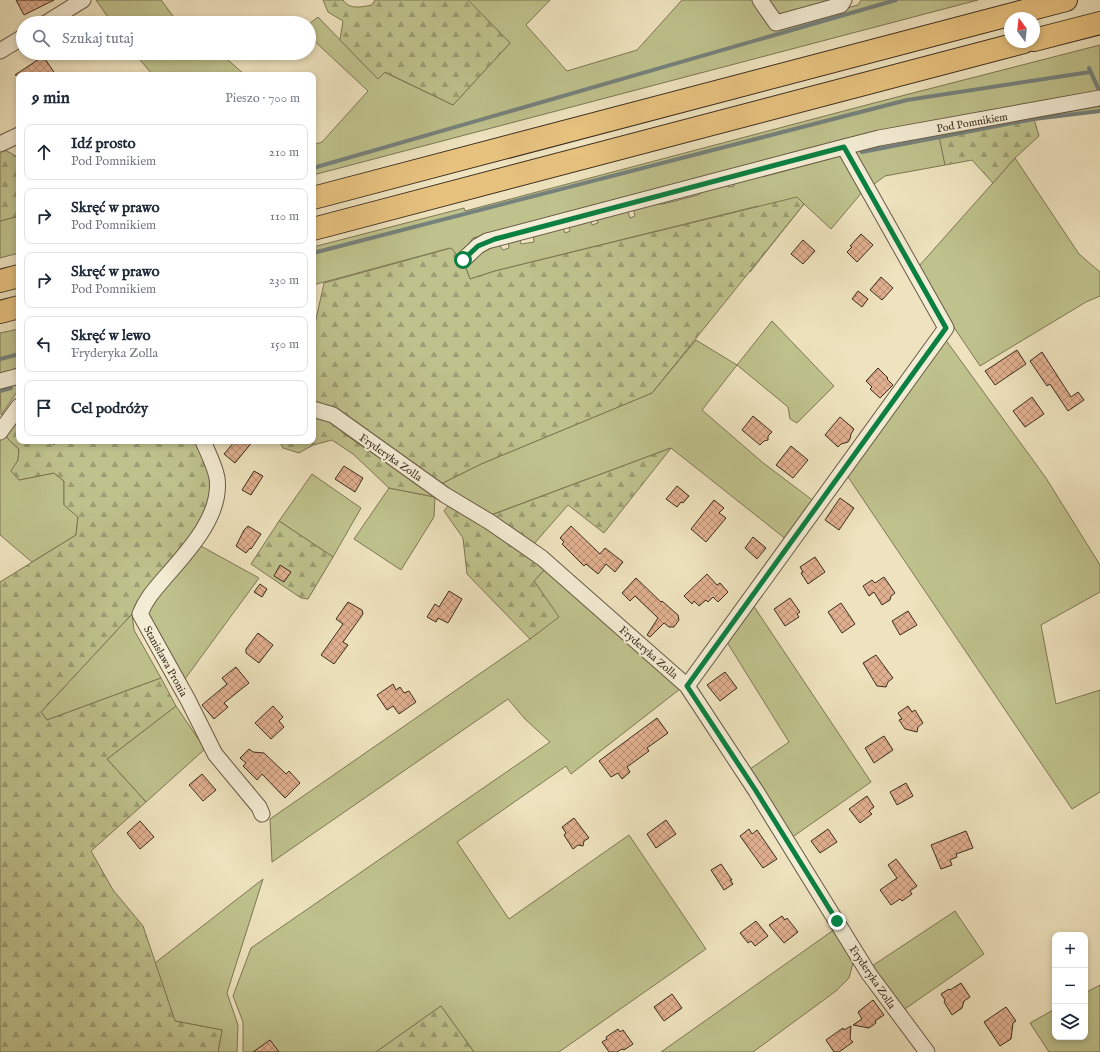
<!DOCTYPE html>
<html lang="pl">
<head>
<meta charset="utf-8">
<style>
  body { margin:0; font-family:"IM FELL English",serif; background:#f2f2f3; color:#1f2937 }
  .controls { position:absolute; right:12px; bottom:12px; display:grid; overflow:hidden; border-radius:8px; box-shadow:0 2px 6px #0003 }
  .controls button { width:36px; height:36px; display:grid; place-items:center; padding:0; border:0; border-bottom:1px solid #e0e1e3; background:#fff; color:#1f2937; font:20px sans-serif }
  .compass { position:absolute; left:1004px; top:12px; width:36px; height:36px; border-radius:50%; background:#fff; box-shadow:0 2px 6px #0003; rotate:345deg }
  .stop { position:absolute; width:12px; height:12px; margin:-9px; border:3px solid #0b8043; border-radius:50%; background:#fff }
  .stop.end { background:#0b8043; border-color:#fff; box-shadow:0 1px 4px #0008 }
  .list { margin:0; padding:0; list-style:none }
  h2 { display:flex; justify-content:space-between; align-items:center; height:52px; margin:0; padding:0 16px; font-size:17px }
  h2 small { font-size:13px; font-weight:400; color:#747a83 }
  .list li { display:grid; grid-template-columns:26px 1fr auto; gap:12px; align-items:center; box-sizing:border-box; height:56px; margin:0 8px 8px; padding:0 8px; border:1px solid #e0e1e3; border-radius:8px }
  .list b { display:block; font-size:15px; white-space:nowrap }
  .list p { margin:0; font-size:13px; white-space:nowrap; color:#747a83 }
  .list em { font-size:13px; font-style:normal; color:#747a83 }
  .icon { flex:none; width:22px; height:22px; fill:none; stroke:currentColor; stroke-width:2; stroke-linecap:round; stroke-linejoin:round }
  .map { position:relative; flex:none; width:1100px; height:1052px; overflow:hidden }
  .search { position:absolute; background:#fff; box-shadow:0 2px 6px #0003; left:16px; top:16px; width:300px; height:44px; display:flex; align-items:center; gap:10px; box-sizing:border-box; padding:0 14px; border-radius:22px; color:#747a83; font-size:15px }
  .panel { position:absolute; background:#fff; box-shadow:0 2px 6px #0003; left:16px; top:72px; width:300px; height:372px; border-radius:8px }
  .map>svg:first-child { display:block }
</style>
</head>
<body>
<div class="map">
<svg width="1100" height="1052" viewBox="0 0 1100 1052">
  <defs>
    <pattern id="forest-firs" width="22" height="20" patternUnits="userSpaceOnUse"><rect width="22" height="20" fill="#bfc28d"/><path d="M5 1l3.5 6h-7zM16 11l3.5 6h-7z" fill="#9c9e73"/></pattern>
    <pattern id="building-cross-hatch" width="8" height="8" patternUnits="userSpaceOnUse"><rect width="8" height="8" fill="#e0af8f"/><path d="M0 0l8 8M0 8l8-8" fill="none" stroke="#b78f74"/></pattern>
  </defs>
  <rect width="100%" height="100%" fill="#eee3be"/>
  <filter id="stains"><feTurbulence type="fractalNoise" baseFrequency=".005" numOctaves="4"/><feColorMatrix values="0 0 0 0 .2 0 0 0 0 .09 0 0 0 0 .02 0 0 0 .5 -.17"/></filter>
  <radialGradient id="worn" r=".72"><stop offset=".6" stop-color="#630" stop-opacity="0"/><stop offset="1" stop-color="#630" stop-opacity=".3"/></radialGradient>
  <path fill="#bfc28d" stroke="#7d7755" d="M96 0H161L176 20 184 23H112Z
    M468 0H550L526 25 567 71 637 50 682 0H755L772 28 858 5 861 0H978L313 175V145L322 142 368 91 309 36V24L318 17 378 79 384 72 453 105 510 43Z
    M765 0H831L776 19Z
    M1100 45V94L473 238 465 249 458 256 450 248 313 285V247L464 208 465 211 874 103Z
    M134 53H220L245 75H153Z
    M1100 103V111L1034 119 940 136 945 165 885 176 870 187 855 156 860 147Z
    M839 154 864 190 831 229 804 204 750 272 758 206 495 271 470 279 464 263 497 242 503 250 509 248 508 240 519 236 521 244 534 242 533 232 562 225 565 233 570 231 568 224 590 218 592 225 598 223 597 216 627 209 630 218 635 216 633 207 647 204H663L698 195 713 185 727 182 728 187 734 186 733 180Z
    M1015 158 1079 254 1100 272V296L1086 302 980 366 943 311 919 266Z
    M19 216V253L0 258V221Z
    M772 321 834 386 797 423 790 419 788 407 737 365 702 410 762 462 815 502 787 540 671 448 488 516 439 485 481 464 652 393 696 340 737 365Z
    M19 329V370L0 375V333Z
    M945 339 1046 478 1100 565V592L1041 625 1056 704 1100 690V792L1072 809 846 474Z
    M15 383 19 389 1 415 0 387Z
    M4 432 9 440 19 449 18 460 12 471 19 480 54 473 64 481V505L78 516 76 535 32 562 0 535V438Z
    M312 474 361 508 333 557 279 521Z
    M389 488 435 497 434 517 401 570 354 539Z
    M199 545 259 578 182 683 146 610Z
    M545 569C591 608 634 650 680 689L571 774 566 766 457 842 509 919 629 835 706 949 559 1052H474L441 1006 376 1052H243V1022L233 996 251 948 550 742 525 719 508 699 272 862 270 819 530 639 558 617 534 581Z
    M753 605 871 782 791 838 750 769 789 742 725 639Z
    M132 614 134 630 161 678 47 720 41 712Z
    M176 706 205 749 146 802 107 759Z
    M263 879 227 993 238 1025 237 1052H218L222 1030 175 1021 155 963Z
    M955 911 984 954 902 1011 872 966Z
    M835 929 853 963 849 978 836 991 753 1052H661Z
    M1100 985V1052H1049L1030 1023 1055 1009V1037H1085V993Z"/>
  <path fill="url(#forest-firs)" stroke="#7d7755" d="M323 0H343C350 10 361 7 372 5L375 0H468L510 43 453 105 385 72 378 79 340 40 343 21 328 12Z
    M1034 119 1039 136 1015 158 993 183 972 160 945 165 939 136Z
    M0 150 7 151 19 158V216L0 221Z
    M797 197 804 204 652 393 481 464 439 485 353 420 331 408 313 404V333L324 283 451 248 464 263 470 279 495 271Z
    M19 413V441H49L54 445 57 441H198L212 485 207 507 180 556 132 614 41 712 47 720 161 678 176 706 107 759 146 802 91 851 113 890 143 926 175 1021 222 1030 218 1052H0V582L76 535 78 517 64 505V481L54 473 19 480 11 471 18 460 19 449 9 440 4 432Z
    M313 415 341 426 342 432 363 447 368 446 435 497 389 488 353 454 332 440 313 445 299 453 283 448 279 441H313Z
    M671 448 604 533 568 505 533 545 545 569 534 581 559 617 530 639 467 574 463 538 444 511 450 503 478 520Z
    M279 521 333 557 308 599 301 598 251 564Z
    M441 1006 474 1052H376Z"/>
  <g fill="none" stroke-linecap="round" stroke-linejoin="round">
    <path stroke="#76827c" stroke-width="4" d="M1089 68 1098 88
      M862 152 1034 119 1100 111
      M313 168 896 0
      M313 253 907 100 1090 72
      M0 359 19 354
      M0 391 11 388"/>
  </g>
  <path fill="url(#building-cross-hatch)" stroke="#3b2c1d" d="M16 0H54L24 15Z
    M43 56 56 75H15L33 63Z
    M861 234 873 245 857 262 847 252 852 247 850 246Z
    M803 240 815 251 803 264 791 254Z
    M881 277 893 288 882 300 870 290Z
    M858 291 868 299 862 307 852 299Z
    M1017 350 1026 364 995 385 985 371Z
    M1042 352 1071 397 1078 392 1084 400 1068 411 1050 384 1047 386 1030 361Z
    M878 368 888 378 887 379 893 385 880 398 870 389 872 387 866 381Z
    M1032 397 1044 414 1025 427 1013 411Z
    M753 416 772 432 768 436V440L764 441 760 445 742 430Z
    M840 417 854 429 851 434 850 439 848 442 841 444 838 447 825 435Z
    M235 441H253L235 463 224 454Z
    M791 446 808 460 793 478 776 465Z
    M344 466 363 478 355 492 335 479Z
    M254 471 263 476 251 495 242 490Z
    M677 486 689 496 683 503 681 502 677 507 666 499Z
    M840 498 854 508 839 530 825 520Z
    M714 500 724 508 719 513 726 518 706 542 691 529Z
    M248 526 261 534 251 549 250 548 246 553 236 546 244 530Z
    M571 526 600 554 605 548 623 562 615 572 606 564 598 574 586 564 584 566 562 544 564 542 560 538Z
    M753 537 766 548 757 559 745 548Z
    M815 557 825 572 808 584 801 573 803 572 800 567Z
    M280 565 291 572 284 582 274 576Z
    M707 574 717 585 720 583 728 592 718 602 713 597 708 602 706 600 699 606 694 601 692 604 684 596Z
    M884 577 895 593 891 596 890 600 882 605 874 592 869 596 863 586 872 580 875 583Z
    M636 578 661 602 662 601 678 615 679 620 674 627H669L664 623 650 637 647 635 658 618 635 596 630 601 622 593Z
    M260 584 267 589 262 597 254 592Z
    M449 591 462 599 448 623 438 618 436 622 427 617 435 604 439 607Z
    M790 598 800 612 797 614 799 617 785 626 774 609Z
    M348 602 362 610 363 614 343 642 348 645 334 664 321 655 343 624 336 619Z
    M841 603 855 624 842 633 828 612Z
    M908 611 917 625 900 635 892 621Z
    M258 633 273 645 259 663 246 653V649Z
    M876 655 893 678 888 682 886 687 877 686 863 663Z
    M236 667 249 683 224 703 228 707 214 719 202 705 227 684 222 678Z
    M725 672 737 688 720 701 707 685Z
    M393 684 396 690 400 687 404 693 409 691 416 702 399 714 393 706 387 710 377 695Z
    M273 706 283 717 279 721 284 727 271 739 255 723Z
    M908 706 912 712 915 710 923 723 918 727 917 732 905 729 899 720 902 719 898 713Z
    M657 718 668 733 647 748 649 751 627 767 630 772 622 779 618 773 611 777 599 761Z
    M884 736 893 750 874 763 865 748Z
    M249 749 253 752 264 753 286 774 289 771 300 783 285 798 262 774 257 780 243 766 246 763 240 758Z
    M202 774 216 790 203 801 189 785Z
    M906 783 913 796 897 805 890 792Z
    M867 796 874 807 869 811 872 814 860 823 849 809Z
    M574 818 589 838 584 841 583 846 578 845 573 849 564 835 566 833 562 827Z
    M666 820 676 834 656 848 647 834Z
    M140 821 154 837 140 849 127 833Z
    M749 829 752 834 757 830 777 859 763 868 740 836Z
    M828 829 837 842 820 853 811 841Z
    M966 831 973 848 956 854 957 857 950 860 952 865 941 869 931 845Z
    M896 859 917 886 910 891 912 894 902 901 900 899 891 905 880 890 897 878 888 865Z
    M721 864 732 880H730L733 884 724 890 711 870Z
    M782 916 785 920 787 918 798 932 784 943 769 925Z
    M756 921 768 936 755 946 751 941 748 943 740 933Z
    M961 983 970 997 964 1001 962 1008 952 1015 944 1002 945 1000 941 994 949 989 950 990Z
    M672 994 682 1008 664 1021 654 1007Z
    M873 1000 884 1015 875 1021 876 1023 869 1028 853 1025 862 1019 858 1012Z
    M1006 1007 1016 1021 1013 1023 1011 1039 1000 1046 984 1022Z
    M851 1026 850 1039 853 1042 839 1052H834L826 1040 843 1028 844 1030Z
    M618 1029 620 1032 623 1030 633 1044 624 1050 622 1049 617 1052H609L602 1042 607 1039 606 1037Z
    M270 1040 279 1052H253Z"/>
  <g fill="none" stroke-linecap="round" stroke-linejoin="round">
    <g stroke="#685a45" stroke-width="17">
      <path id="minor" d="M760 0 776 23 841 5 844 0
        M46 23 83 0
        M0 51 23 37
        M0 144 19 135
        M463 260 478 246 487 241 844 147 879 138 1100 98
        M0 381 19 376
        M313 409 333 415 445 495 490 522 542 558 687 686 756 791 869 974 927 1052
        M0 432 19 406
        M203 441C208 453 215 466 217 478 222 514 190 549 168 574 157 587 146 598 140 614L188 700 215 754 259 807 262 814
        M687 686 946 328 844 147"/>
    </g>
    <g stroke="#3b2c1d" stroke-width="24">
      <path id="highway" d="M1034 40 1100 23
        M313 198 1066 0
        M313 229 1024 42
        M0 281 19 276
        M0 312 19 307"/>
    </g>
    <use href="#minor" stroke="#f4edd5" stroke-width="15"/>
    <use href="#highway" stroke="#e7c27f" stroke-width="22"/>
  </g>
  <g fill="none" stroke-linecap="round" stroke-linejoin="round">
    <path stroke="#0b8043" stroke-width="5" d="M463 260 478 246 495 239 844 147 946 328 687 686 756 791 837 921"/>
  </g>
  <g text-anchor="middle" stroke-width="4" stroke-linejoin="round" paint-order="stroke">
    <g font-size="11" fill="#3b2c1d" stroke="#f4edd5">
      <text transform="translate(972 122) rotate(-10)" y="4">Pod Pomnikiem</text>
      <text transform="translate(391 457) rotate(35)" y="4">Fryderyka Zolla</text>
      <text transform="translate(649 652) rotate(41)" y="4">Fryderyka Zolla</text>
      <text transform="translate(166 661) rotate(61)" y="4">Stanisława Pronia</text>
      <text transform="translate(873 977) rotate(56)" y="4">Fryderyka Zolla</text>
    </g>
  </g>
  <rect width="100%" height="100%" filter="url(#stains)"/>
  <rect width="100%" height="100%" fill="url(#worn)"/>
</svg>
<div class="controls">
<button>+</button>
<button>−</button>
<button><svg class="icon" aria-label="layers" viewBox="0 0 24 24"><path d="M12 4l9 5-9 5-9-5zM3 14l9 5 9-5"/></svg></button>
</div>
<svg class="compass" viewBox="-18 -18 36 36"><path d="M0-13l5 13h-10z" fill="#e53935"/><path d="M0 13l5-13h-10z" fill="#747a83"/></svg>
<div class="stop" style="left:463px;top:260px"></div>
<div class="stop end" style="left:837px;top:921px"></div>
<div class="search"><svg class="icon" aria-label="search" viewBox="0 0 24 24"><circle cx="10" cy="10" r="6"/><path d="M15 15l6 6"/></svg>Szukaj tutaj</div>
<section class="panel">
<h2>9 min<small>Pieszo · 700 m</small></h2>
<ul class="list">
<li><svg class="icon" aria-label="ahead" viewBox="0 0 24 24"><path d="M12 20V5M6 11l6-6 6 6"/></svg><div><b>Idź prosto</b><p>Pod Pomnikiem</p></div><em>210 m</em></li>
<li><svg class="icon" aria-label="right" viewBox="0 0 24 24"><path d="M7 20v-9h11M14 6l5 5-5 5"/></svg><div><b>Skręć w prawo</b><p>Pod Pomnikiem</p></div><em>110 m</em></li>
<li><svg class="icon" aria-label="right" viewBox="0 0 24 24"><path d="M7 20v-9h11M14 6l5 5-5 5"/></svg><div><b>Skręć w prawo</b><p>Pod Pomnikiem</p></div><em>230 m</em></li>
<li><svg class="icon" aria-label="left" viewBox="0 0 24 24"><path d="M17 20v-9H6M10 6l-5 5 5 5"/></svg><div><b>Skręć w lewo</b><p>Fryderyka Zolla</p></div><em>150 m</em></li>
<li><svg class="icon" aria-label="arrive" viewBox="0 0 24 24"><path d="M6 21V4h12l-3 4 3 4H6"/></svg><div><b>Cel podróży</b></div></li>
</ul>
</section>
</div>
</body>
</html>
